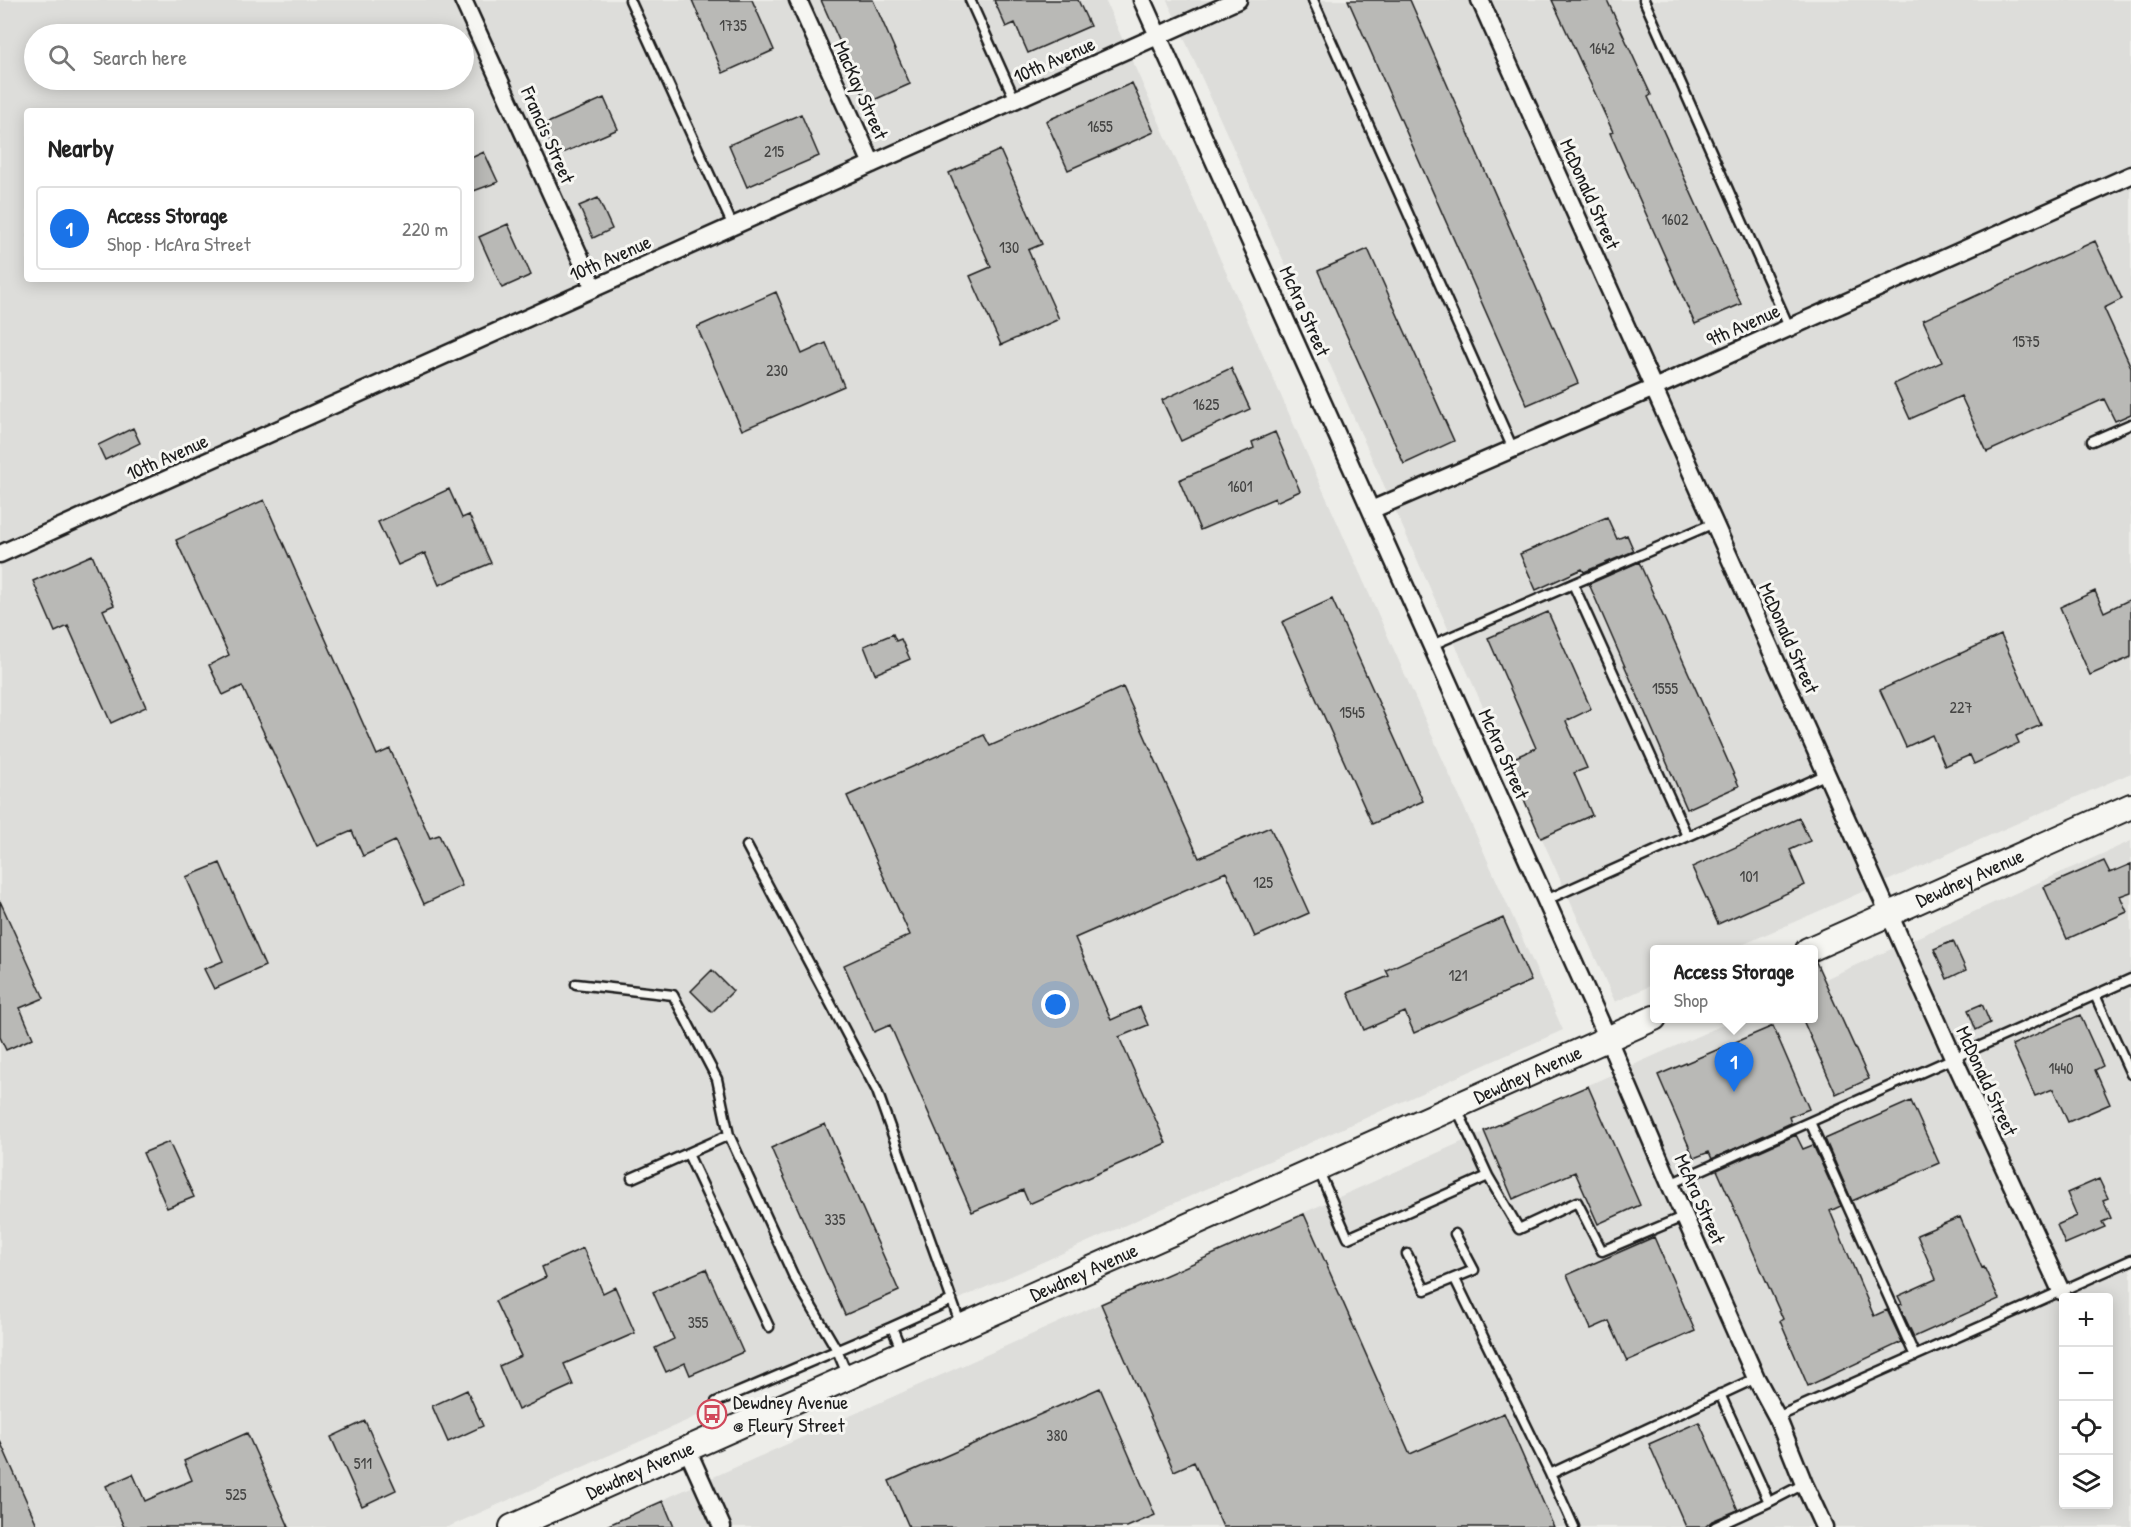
<!DOCTYPE html>
<html lang="en">
<head>
<meta charset="utf-8">
<style>
  body { margin:0; font-family:"Patrick Hand",sans-serif; background:#f2f2f2; color:#222 }
  .controls { position:absolute; right:18px; bottom:18px; display:grid; overflow:hidden; border-radius:6px; box-shadow:0 3px 15px #0003 }
  .controls button { width:54px; height:54px; display:grid; place-items:center; padding:0; border:0; border-bottom:2px solid #e0e0e0; background:#fff; color:#222; font:30px sans-serif }
  .you { position:absolute; left:1056px; top:1005px; width:21px; height:21px; margin:-15px; border:4px solid #fff; border-radius:50%; background:#1a73e8; box-shadow:0 0 0 9px #1a73e833 }
  .badge { display:grid; place-items:center; width:39px; height:39px; border-radius:50%; background:#1a73e8; color:#fff; font-size:20px; font-weight:700 }
  .pin { position:absolute; translate:-50% -50px; filter:drop-shadow(0 2px 3px #0008) }
  .pin::after { content:''; position:absolute; top:32px; width:21px; height:18px; background:inherit; clip-path:polygon(0 0,100% 0,50% 100%) }
  .popup { position:absolute; left:1650px; top:945px; width:168px; height:78px; box-sizing:border-box; display:grid; place-content:center; border-radius:6px; background:#fff; filter:drop-shadow(0 2px 4px #0005); font-size:20px; white-space:nowrap; color:#767676 }
  .popup b { font-size:22px; color:#222 }
  .popup::after { content:''; position:absolute; left:50%; top:100%; margin-left:-12px; border:12px solid transparent; border-top-color:#fff }
  .list { margin:0; padding:0; list-style:none }
  h2 { display:flex; justify-content:space-between; align-items:center; height:78px; margin:0; padding:0 24px; font-size:26px }
  h2 small { font-size:20px; font-weight:400; color:#767676 }
  .list li { display:grid; grid-template-columns:39px 1fr auto; gap:18px; align-items:center; box-sizing:border-box; height:84px; margin:0 12px 12px; padding:0 12px; border:2px solid #e0e0e0; border-radius:6px }
  .list b { display:block; font-size:22px; white-space:nowrap }
  .list p { margin:0; font-size:20px; white-space:nowrap; color:#767676 }
  .list em { font-size:20px; font-style:normal; color:#767676 }
  .icon { flex:none; width:33px; height:33px; fill:none; stroke:currentColor; stroke-width:2; stroke-linecap:round; stroke-linejoin:round }
  .map { position:relative; flex:none; width:2131px; height:1527px; overflow:hidden }
  .search { position:absolute; background:#fff; box-shadow:0 3px 15px #0003; left:24px; top:24px; width:450px; height:66px; display:flex; align-items:center; gap:15px; box-sizing:border-box; padding:0 21px; border-radius:33px; color:#767676; font-size:22px }
  .panel { position:absolute; background:#fff; box-shadow:0 3px 15px #0003; left:24px; top:108px; width:450px; height:174px; border-radius:6px }
  .map>svg:first-child { display:block }
</style>
</head>
<body>
<div class="map">
<svg width="2131" height="1527" viewBox="0 0 2131 1527">
  <rect width="100%" height="100%" fill="#edede9"/>
  <filter id="ink" filterUnits="userSpaceOnUse"><feTurbulence type="fractalNoise" baseFrequency=".0167" numOctaves="2"/><feDisplacementMap in="SourceGraphic" scale="12" xChannelSelector="R" yChannelSelector="G"/><feConvolveMatrix kernelMatrix="1 2 1 2 8 2 1 2 1" color-interpolation-filters="sRGB"/></filter>
  <g filter="url(#ink)">
    <path fill="#ddddda" fill-rule="evenodd" d="M0 0H1105L1563 1030 448 1527H0ZM34 34H464V80H34ZM27 111H471V279H27Z
      M1167 0H2131V773L1733 949 1654 950V984L1615 1002Z
      M2131 841V1527H602L1736 1019 1814 1018V984ZM2064 1298H2108V1504H2064Z"/>
    <path fill="#b9b9b6" stroke="#1c1c1c" stroke-width="1.5" d="M692 0H752L774 50 723 73Z
      M821 0H873L910 84 867 103Z
      M994 0H1078L1090 26 1028 53 1015 23 1006 27Z
      M1348 0H1410L1578 383 1527 405Z
      M1552 0H1607L1651 95 1648 97 1741 304 1695 324 1610 133 1613 132Z
      M1132 83 1154 132 1068 170 1046 121Z
      M604 98 618 129 556 156 543 125Z
      M801 114 819 156 747 187 729 145Z
      M1000 150 1042 244 1028 250 1059 319 1001 345 970 276 991 267 949 173Z
      M484 152 498 182 471 192V158Z
      M598 198 612 229 593 238 579 206Z
      M508 224 531 275 502 288 479 237Z
      M2095 241 2122 299 2104 308 2131 367V414L2115 421 2104 399 1987 452 1961 396 1910 419 1894 384 1942 362 1923 320Z
      M1368 249 1454 441 1404 464 1318 271Z
      M776 292 802 354 826 343 844 386 742 430 697 327Z
      M1231 368 1250 409 1181 441 1162 400Z
      M133 428 140 443 105 460 98 445Z
      M1275 432 1300 491 1276 502 1275 498 1200 530 1179 480 1254 448 1252 442Z
      M449 489 462 518 469 515 491 563 439 585 425 553 398 565 378 522Z
      M264 500 377 755 390 749 430 838 439 835 462 886 424 904 395 841 363 856 352 831 317 846 242 686 223 695 209 665 229 655 176 540Z
      M1607 517 1617 539 1627 535 1634 551 1584 572 1582 569 1536 590 1520 554Z
      M92 555 114 605 103 610 146 707 111 723 68 626 55 632 33 581Z
      M1639 562 1739 786 1687 809 1589 584Z
      M2095 591 2104 612 2131 599V657L2090 675 2060 607Z
      M1332 599 1423 801 1372 824 1282 622Z
      M1548 612 1591 709 1566 721 1587 768 1574 773 1592 815 1541 838 1507 761 1536 748 1488 638Z
      M893 634 896 641 901 639 910 659 875 674 864 646Z
      M2001 635 2041 725 2016 736 2019 743 1974 764 1970 755 1945 766 1932 735 1906 747 1880 690Z
      M1123 687 1199 858 1270 827 1309 913 1255 937 1226 872 1075 938 1111 1020 1140 1007 1148 1025 1119 1037 1166 1143 1029 1204 1023 1190 972 1212 890 1025 874 1032 844 965 910 935 847 796 984 735 990 746Z
      M1799 818 1810 841 1790 850 1805 885 1718 924 1692 867Z
      M2104 861 2110 873 2131 864V892L2120 896 2127 912 2067 939 2044 887Z
      M220 863 265 966 214 989 204 969 223 961 186 877Z
      M0 901 44 998 20 1008 33 1038 6 1050 0 1037Z
      M1503 918 1531 981 1414 1033 1405 1012 1364 1030 1348 993 1389 976 1386 970Z
      M1953 941 1966 970 1947 979 1934 949Z
      M1816 962 1869 1079 1836 1094 1802 1018H1814V963Z
      M712 970 733 991 712 1012 691 991Z
      M1982 1004 1990 1023 1976 1030 1968 1010Z
      M2080 1015 2103 1066 2095 1070 2110 1104 2068 1122 2053 1089 2035 1096 2012 1045Z
      M1773 1026 1809 1109 1789 1117 1791 1123 1712 1159 1709 1152 1694 1158 1658 1075Z
      M1588 1086 1640 1205 1598 1224 1575 1172 1513 1199 1484 1131Z
      M1911 1101 1939 1163 1852 1201 1825 1139Z
      M825 1124 899 1291 845 1315 771 1148Z
      M1796 1135 1803 1149 1813 1145 1841 1206 1830 1211 1874 1316 1887 1310 1902 1342 1808 1386 1780 1321 1783 1319 1717 1170Z
      M169 1142 194 1197 167 1208 143 1153Z
      M2099 1179 2108 1198 2103 1200 2111 1218 2102 1222 2105 1227 2065 1244 2057 1225 2077 1216 2067 1193Z
      M1304 1214 1410 1454 1504 1413 1554 1527H1223L1194 1462 1174 1471 1101 1304Z
      M1960 1217 1982 1268 1984 1267 1999 1299 1914 1337 1899 1305 1902 1304 1898 1296 1936 1279 1917 1235Z
      M1654 1237 1695 1331 1627 1361 1609 1321 1591 1329 1567 1275Z
      M583 1248 603 1293 615 1287 635 1333 564 1364 573 1385 518 1410 499 1366 521 1356 495 1301 546 1277 542 1267Z
      M706 1269 743 1352 690 1375 685 1363 666 1372 655 1348 674 1339 653 1292Z
      M1100 1388 1155 1515 1127 1527H909L889 1481Z
      M467 1390 483 1426 448 1442 432 1406Z
      M365 1421 396 1490 362 1506 331 1437Z
      M1699 1422 1738 1510 1712 1521 1705 1527H1686L1649 1444Z
      M247 1433 289 1527H124L106 1486 133 1474 145 1501 192 1480 184 1461Z
      M0 1441 38 1527H0Z
      M663 1501 674 1527H604Z"/>
    <g fill="none" stroke-linecap="round" stroke-linejoin="round">
      <g stroke="#1c1c1c" stroke-width="13">
        <path id="lane" d="M630 0 733 226
          M970 0 1015 100
          M1313 0 1513 449
          M1644 0 1789 327
          M2092 441 2131 424
          M1573 584 1687 836
          M1432 645 1714 523
          M747 846 877 1091 960 1323
          M1546 900 1827 774
          M576 984 673 995 717 1079 729 1135
          M2095 995 2131 1074
          M1810 1122 1915 1356
          M688 1154 769 1327
          M1318 1169 1348 1238 1488 1176 1457 1109
          M1488 1176 1519 1229 1577 1202 1602 1251 1685 1216
          M632 1178 729 1135 794 1277 837 1350 847 1374
          M1670 1184 2131 979
          M1407 1254 1425 1290 1474 1270 1455 1234
          M1455 1279 1550 1474 1756 1378
          M902 1352 892 1327 952 1300
          M1720 1394 1769 1502 1804 1484
          M716 1402 892 1327
          M1777 1417 2131 1260
          M1550 1474 1574 1527
          M1715 1527 1769 1502"/>
      </g>
      <g stroke="#1c1c1c" stroke-width="21">
        <path id="street" d="M463 0 594 288
          M798 0 872 164
          M1142 0 1608 1039 1670 1184 1756 1378 1777 1417 1804 1484 1824 1527
          M1480 0 1954 1059 2061 1291
          M1371 510 1654 388 2131 175
          M0 554 1238 0
          M687 1449 722 1527"/>
      </g>
      <g stroke="#1c1c1c" stroke-width="28">
        <g id="secondary">
          <path id="s1" d="M1808 950 2131 806"/>
          <path id="s2" d="M512 1527 1654 1018"/>
        </g>
      </g>
      <use href="#lane" stroke="#f6f6f2" stroke-width="8"/>
      <use href="#street" stroke="#f6f6f2" stroke-width="16"/>
      <use href="#secondary" stroke="#f6f6f2" stroke-width="24"/>
    </g>
  </g>
  <defs>
    <g id="bus-ring" transform="scale(1.5)"><circle r="9.5" fill="#f6f6f2" stroke="#d1495b" stroke-width="1.5"/><path d="M-5-6H5V4H4V6H2V4H-2V6H-4V4H-5ZM-3.5-4V0h7V-4ZM-3.5 1.2v1.5H-2V1.2ZM2 1.2v1.5H3.5V1.2Z" fill="#d1495b"/></g>
  </defs>
  <g fill-rule="evenodd">
    <use href="#bus-ring" x="712" y="1414"/>
  </g>
  <g text-anchor="middle" stroke-width="6" stroke-linejoin="round" paint-order="stroke">
    <g font-size="16" fill="#434342">
      <text x="733" y="31">1735</text>
      <text x="1602" y="54">1642</text>
      <text x="1100" y="132">1655</text>
      <text x="774" y="157">215</text>
      <text x="1675" y="225">1602</text>
      <text x="1009" y="253">130</text>
      <text x="2026" y="347">1575</text>
      <text x="777" y="376">230</text>
      <text x="1206" y="410">1625</text>
      <text x="1240" y="492">1601</text>
      <text x="1665" y="694">1555</text>
      <text x="1961" y="713">227</text>
      <text x="1352" y="718">1545</text>
      <text x="1749" y="882">101</text>
      <text x="1263" y="888">125</text>
      <text x="1458" y="981">121</text>
      <text x="2061" y="1074">1440</text>
      <text x="835" y="1225">335</text>
      <text x="698" y="1328">355</text>
      <text x="1057" y="1441">380</text>
      <text x="363" y="1469">511</text>
      <text x="236" y="1500">525</text>
    </g>
    <g font-size="20" fill="#1c1c1c" stroke="#f6f6f2">
      <text transform="translate(1054 60) rotate(-24)" y="7">10th Avenue</text>
      <text transform="translate(861 90) rotate(66)" y="7">MacKay Street</text>
      <text transform="translate(548 135) rotate(66)" y="7">Francis Street</text>
      <text transform="translate(1590 194) rotate(66)" y="7">McDonald Street</text>
      <text transform="translate(610 258) rotate(-24)" y="7">10th Avenue</text>
      <text transform="translate(1305 311) rotate(66)" y="7">McAra Street</text>
      <text transform="translate(1743 325) rotate(-24)" y="7">9th Avenue</text>
      <text transform="translate(167 457) rotate(-24)" y="7">10th Avenue</text>
      <text transform="translate(1789 638) rotate(66)" y="7">McDonald Street</text>
      <text transform="translate(1504 754) rotate(66)" y="7">McAra Street</text>
      <text dy="7" stroke="none"><textPath href="#s1" startOffset="177">Dewdney Avenue</textPath></text>
      <text dy="7" stroke="none"><textPath href="#s2" startOffset="1112">Dewdney Avenue</textPath></text>
      <text transform="translate(1987 1081) rotate(65)" y="7">McDonald Street</text>
      <text transform="translate(1700 1199) rotate(66)" y="7">McAra Street</text>
      <text dy="7" stroke="none"><textPath href="#s2" startOffset="626">Dewdney Avenue</textPath></text>
      <text dy="7" stroke="none"><textPath href="#s2" startOffset="140">Dewdney Avenue</textPath></text>
    </g>
    <g font-size="20" fill="#1c1c1c" stroke="#f6f6f2" text-anchor="start">
      <text x="733" y="1409">Dewdney Avenue<tspan x="733" dy="23">@ Fleury Street</tspan></text>
    </g>
  </g>
</svg>
<div class="controls">
<button>+</button>
<button>−</button>
<button><svg class="icon" aria-label="locate" viewBox="0 0 24 24"><circle cx="12" cy="12" r="6"/><path d="M12 2v4M12 18v4M2 12h4M18 12h4"/></svg></button>
<button><svg class="icon" aria-label="layers" viewBox="0 0 24 24"><path d="M12 4l9 5-9 5-9-5zM3 14l9 5 9-5"/></svg></button>
</div>
<div class="you"></div>
<div class="pin badge" style="left:1734px;top:1092px">1</div>
<div class="popup"><b>Access Storage</b>Shop</div>
<div class="search"><svg class="icon" aria-label="search" viewBox="0 0 24 24"><circle cx="10" cy="10" r="6"/><path d="M15 15l6 6"/></svg>Search here</div>
<section class="panel">
<h2>Nearby<small></small></h2>
<ul class="list">
<li><span class="badge">1</span><div><b>Access Storage</b><p>Shop · McAra Street</p></div><em>220 m</em></li>
</ul>
</section>
</div>
</body>
</html>
